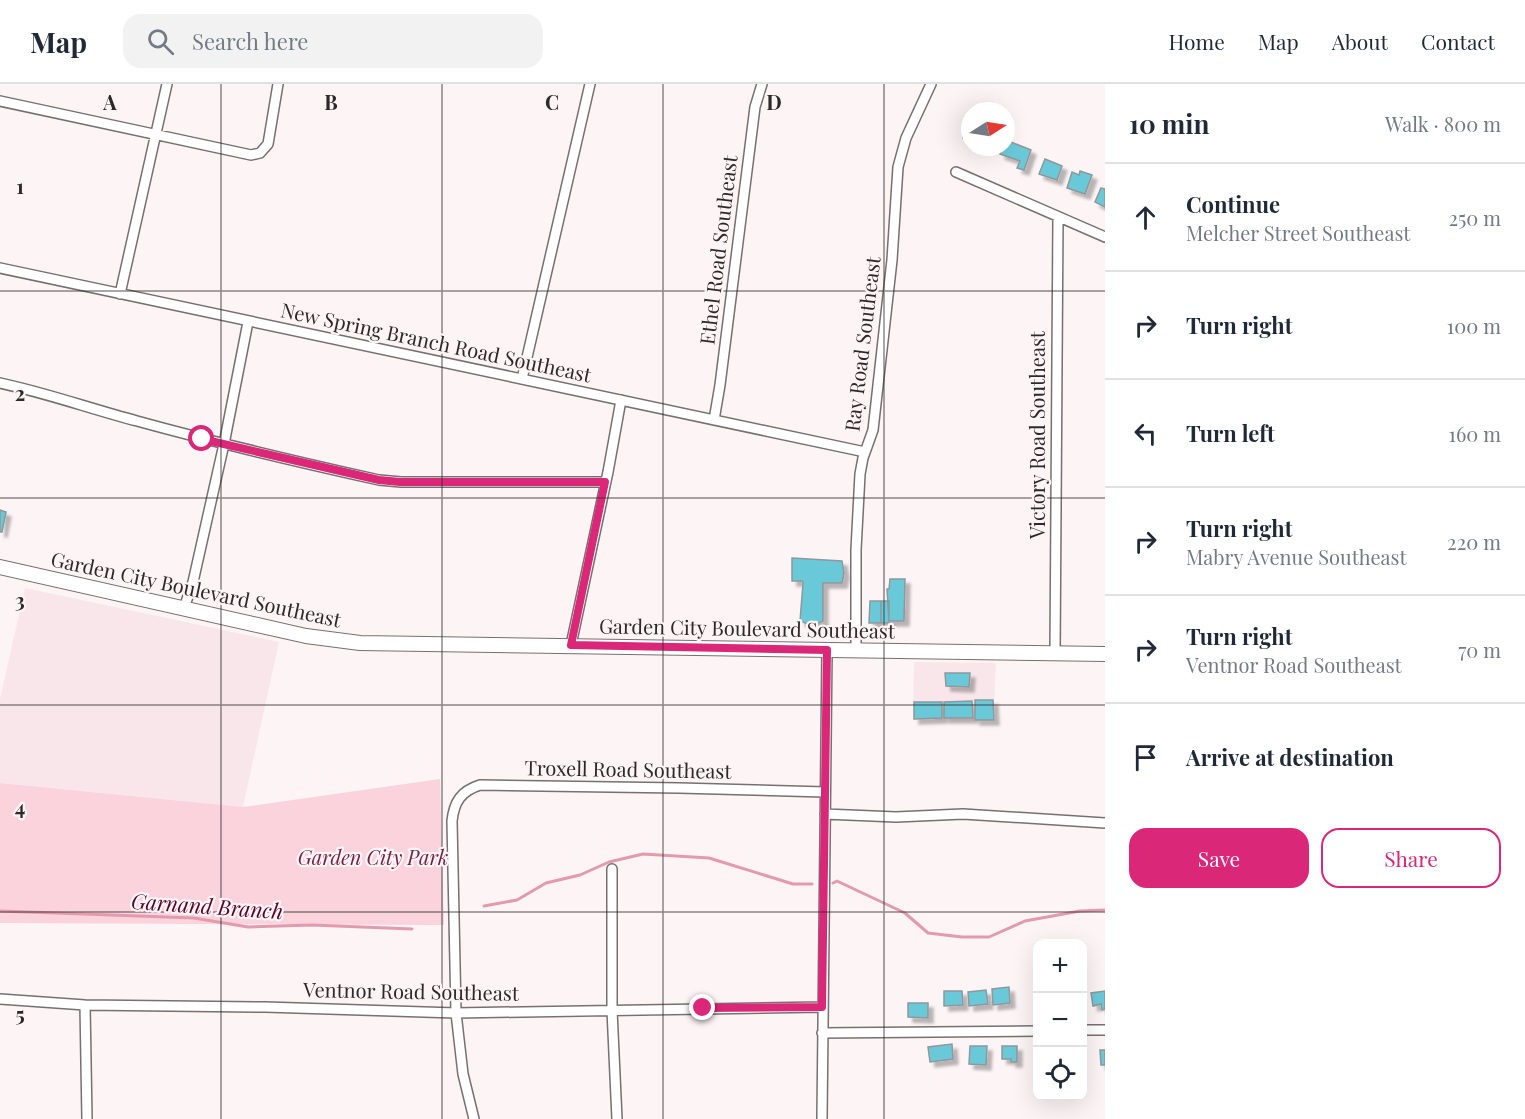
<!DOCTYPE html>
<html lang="en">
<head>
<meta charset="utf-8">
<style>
  body { margin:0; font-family:"Playfair Display",serif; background:#f2f2f3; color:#1f2937 }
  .controls { position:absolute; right:18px; bottom:18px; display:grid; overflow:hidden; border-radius:12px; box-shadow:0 6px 24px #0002 }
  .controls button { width:54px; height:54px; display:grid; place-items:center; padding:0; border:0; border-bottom:2px solid #e0e1e3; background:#fff; color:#1f2937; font:30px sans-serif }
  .compass { position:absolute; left:961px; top:18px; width:54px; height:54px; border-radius:50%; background:#fff; box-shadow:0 6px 24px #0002; rotate:78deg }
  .stop { position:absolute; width:18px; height:18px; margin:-14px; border:4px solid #db2777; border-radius:50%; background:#fff }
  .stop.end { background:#db2777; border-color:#fff; box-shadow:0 2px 6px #0008 }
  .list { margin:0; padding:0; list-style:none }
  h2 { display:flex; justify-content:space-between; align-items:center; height:78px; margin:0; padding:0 24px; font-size:26px }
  h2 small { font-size:20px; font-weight:400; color:#747a83 }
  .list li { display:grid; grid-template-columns:39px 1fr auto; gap:18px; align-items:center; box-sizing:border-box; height:108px; padding:0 24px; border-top:2px solid #e0e1e3 }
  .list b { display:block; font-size:22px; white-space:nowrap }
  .list p { margin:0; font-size:20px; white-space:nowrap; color:#747a83 }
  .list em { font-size:20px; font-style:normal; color:#747a83 }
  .actions { display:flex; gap:12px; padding:18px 24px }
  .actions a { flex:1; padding:14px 0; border:2px solid #db2777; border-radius:18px; text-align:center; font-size:21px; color:#db2777 }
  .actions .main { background:#db2777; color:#fff }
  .icon { flex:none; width:33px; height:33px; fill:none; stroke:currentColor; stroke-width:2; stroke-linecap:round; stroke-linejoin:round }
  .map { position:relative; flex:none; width:1105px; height:1035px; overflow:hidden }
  header { display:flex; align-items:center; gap:36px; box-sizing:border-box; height:84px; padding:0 30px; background:#fff; border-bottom:2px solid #e0e1e3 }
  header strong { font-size:28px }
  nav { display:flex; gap:33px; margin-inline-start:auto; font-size:21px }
  .search { width:420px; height:54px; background:#f2f2f3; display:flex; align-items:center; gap:15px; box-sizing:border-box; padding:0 21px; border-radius:18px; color:#747a83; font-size:22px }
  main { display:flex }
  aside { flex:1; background:#fff }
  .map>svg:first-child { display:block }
</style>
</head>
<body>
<header>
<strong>Map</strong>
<div class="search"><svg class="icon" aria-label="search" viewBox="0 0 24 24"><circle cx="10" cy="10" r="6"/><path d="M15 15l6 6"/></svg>Search here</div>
<nav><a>Home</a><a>Map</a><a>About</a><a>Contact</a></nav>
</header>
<main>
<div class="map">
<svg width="1105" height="1035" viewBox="0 0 1105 1035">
  <defs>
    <filter id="shadow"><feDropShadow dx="5" dy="5" stdDeviation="1.5" flood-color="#0004"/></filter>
  </defs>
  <rect width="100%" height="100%" fill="#fdf4f6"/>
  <path fill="#f8e6ea" d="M25 504 279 558 243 723 0 699V615Z
    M914 578 996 579 993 637 913 636Z"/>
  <path fill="#fad3dd" d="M440 695 444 841 0 839V699L243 723Z"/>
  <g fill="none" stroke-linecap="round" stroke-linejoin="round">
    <path stroke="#e49aae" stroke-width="3" d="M833 799 837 797 905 829 928 849 962 853H989L1025 837 1080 827 1105 826
      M484 822 517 816 546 799 580 791 609 778 643 770 709 774 793 800H812
      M0 827 194 834 248 843 312 841 412 845"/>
  </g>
  <path fill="#6bc9d9" stroke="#8f989a" stroke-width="1.5" filter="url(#shadow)" d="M969 37 970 38V59L969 56 963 54Z
    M1006 56 1031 66 1024 86 1017 84 1020 77 1000 70 1002 63H1006Z
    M1045 75 1062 82 1057 96 1039 90Z
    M1080 87 1092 91 1085 110 1067 104 1072 88 1079 91Z
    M1101 104 1105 105V123L1095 118Z
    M0 426 6 428 2 448H0Z
    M792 474 842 477 844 489 842 499H823V537L813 542 800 537 803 499 802 497H792Z
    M890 495H905L904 537H889L887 505H889Z
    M870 517H881V539H869Z
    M881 517H889V539H881Z
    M945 589H970L969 603 946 602Z
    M975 616H993L994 636H975Z
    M972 617 973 634H944V618Z
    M914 618H942V634L914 635Z
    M1009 903 1010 919 993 921 992 905Z
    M986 906 988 920 969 922 968 908Z
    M944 907H962L963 921 944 922Z
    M1105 907V925L1102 926 1101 920 1093 922 1091 909Z
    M908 919H928V934L908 933Z
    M952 960 953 975 930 978 928 963Z
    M970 962H987L986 981 969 980Z
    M1002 962H1017V978H1011V975H1002Z
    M1100 966H1105V981H1101Z"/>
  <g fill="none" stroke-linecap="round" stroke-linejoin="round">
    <g stroke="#776f70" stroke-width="12">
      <path id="street" d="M0 17 251 71 260 69 268 60 278 0
        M956 88 1105 153
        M0 184 865 368
        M120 210 167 0
        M522 295 590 0
        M0 299C47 309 91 325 137 337 217 359 298 378 379 396L401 398H605
        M714 336 720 301 755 23 762 0
        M184 524 193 498 224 360 248 238
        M571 561 608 388 621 316
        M856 566V466L860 390 863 374 873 346 892 176 898 83 906 54 931 0
        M1055 569 1058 133
        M825 730 896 733 963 730 1105 739
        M612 785V926L617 1035
        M0 915 85 921 265 923 456 929 822 923
        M85 921 87 1035
        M1082 946H1105
        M822 949 1038 947
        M474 1035 463 990 456 929 452 737C454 718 461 707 480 701L679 704 825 708
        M822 1035 827 566"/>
    </g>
    <g stroke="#776f70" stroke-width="16">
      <path id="secondary" d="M0 483 306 552 360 559 1105 570"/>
    </g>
    <use href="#street" stroke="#fff" stroke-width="9"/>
    <use href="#secondary" stroke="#fff" stroke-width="14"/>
  </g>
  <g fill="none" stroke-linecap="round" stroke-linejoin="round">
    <path stroke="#db2777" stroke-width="8" d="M202 355 379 396 400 398H605L571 561 827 566 822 923 703 924"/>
  </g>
  <path fill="none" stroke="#2d292a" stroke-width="1.5" stroke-opacity="0.55" d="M221 0V1035M442 0V1035M663 0V1035M884 0V1035M0 207H1105M0 414H1105M0 621H1105M0 828H1105"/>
  <g text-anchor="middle" stroke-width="4.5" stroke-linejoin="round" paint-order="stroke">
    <g font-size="20" fill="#2d292a" stroke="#fdf4f6">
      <text transform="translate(719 166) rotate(-83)" y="7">Ethel Road Southeast</text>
      <text transform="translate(436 259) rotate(12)" y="7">New Spring Branch Road Southeast</text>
      <text transform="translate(863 260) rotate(-83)" y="7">Ray Road Southeast</text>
      <text transform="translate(1038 351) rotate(-90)" y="7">Victory Road Southeast</text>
      <text transform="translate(196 506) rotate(12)" y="7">Garden City Boulevard Southeast</text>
      <text transform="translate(747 545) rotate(1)" y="7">Garden City Boulevard Southeast</text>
      <text transform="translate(628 686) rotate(1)" y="7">Troxell Road Southeast</text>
      <text transform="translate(411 908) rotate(1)" y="7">Ventnor Road Southeast</text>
    </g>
    <g font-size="20" font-style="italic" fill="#751f40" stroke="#fdf4f6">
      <text x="373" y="781">Garden City Park</text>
    </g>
    <g font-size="21" font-style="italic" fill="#570027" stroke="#fdf4f6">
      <text transform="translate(207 823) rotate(4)" y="7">Garnand Branch</text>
    </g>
  </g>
  <g font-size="20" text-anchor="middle" font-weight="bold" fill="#2d292a" stroke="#fdf4f6" stroke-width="4.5" stroke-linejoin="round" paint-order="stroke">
    <text x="110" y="26">A</text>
    <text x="331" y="26">B</text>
    <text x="552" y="26">C</text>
    <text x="774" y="26">D</text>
    <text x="20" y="110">1</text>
    <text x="20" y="317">2</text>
    <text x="20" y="524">3</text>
    <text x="20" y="731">4</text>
    <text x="20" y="938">5</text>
  </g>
</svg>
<div class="controls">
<button>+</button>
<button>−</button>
<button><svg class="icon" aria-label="locate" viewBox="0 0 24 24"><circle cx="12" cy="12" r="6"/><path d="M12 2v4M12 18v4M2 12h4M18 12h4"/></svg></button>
</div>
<svg class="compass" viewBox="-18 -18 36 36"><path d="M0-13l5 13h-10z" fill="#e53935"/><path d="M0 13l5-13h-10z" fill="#747a83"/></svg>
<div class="stop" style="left:202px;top:355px"></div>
<div class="stop end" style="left:703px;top:924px"></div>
</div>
<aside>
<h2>10 min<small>Walk · 800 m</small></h2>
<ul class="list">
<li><svg class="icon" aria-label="ahead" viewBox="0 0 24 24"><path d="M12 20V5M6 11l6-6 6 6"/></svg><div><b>Continue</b><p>Melcher Street Southeast</p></div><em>250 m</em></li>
<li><svg class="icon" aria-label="right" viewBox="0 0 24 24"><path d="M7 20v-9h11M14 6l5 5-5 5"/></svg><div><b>Turn right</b></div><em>100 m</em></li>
<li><svg class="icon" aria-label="left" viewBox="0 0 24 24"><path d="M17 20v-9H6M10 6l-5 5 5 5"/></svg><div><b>Turn left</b></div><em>160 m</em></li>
<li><svg class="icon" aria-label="right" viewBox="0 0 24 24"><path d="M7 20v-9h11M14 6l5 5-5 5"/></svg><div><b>Turn right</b><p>Mabry Avenue Southeast</p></div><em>220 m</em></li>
<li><svg class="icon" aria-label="right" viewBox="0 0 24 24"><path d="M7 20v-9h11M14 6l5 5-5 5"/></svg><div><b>Turn right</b><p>Ventnor Road Southeast</p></div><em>70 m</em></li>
<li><svg class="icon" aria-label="arrive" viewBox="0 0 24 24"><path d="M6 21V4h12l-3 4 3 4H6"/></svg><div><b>Arrive at destination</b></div></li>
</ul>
<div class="actions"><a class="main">Save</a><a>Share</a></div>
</aside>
</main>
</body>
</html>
